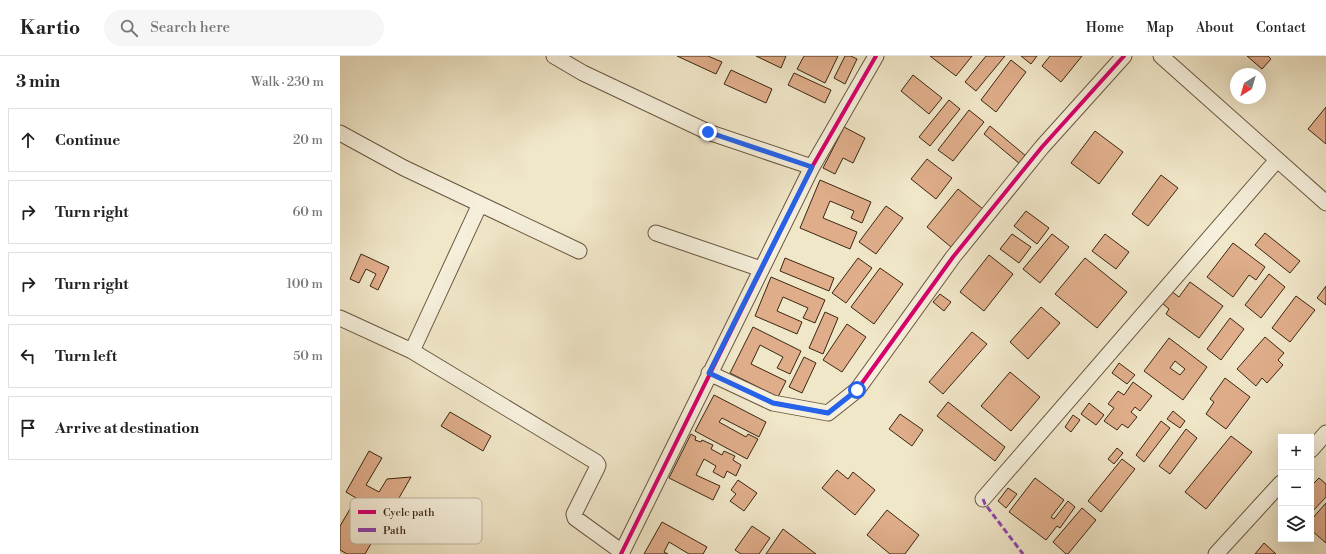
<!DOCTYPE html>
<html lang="en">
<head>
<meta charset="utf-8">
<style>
  body { margin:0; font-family:"Libre Bodoni",serif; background:#f6f6f6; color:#222 }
  .controls { position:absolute; right:12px; bottom:12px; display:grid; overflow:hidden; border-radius:0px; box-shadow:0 4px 16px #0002 }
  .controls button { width:36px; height:36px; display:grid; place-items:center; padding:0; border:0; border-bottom:1px solid #e0e0e0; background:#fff; color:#222; font:20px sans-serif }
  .compass { position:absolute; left:890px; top:12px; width:36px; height:36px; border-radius:50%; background:#fff; box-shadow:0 4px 16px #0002; rotate:217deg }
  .stop { position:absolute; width:12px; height:12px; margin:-9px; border:3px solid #2563eb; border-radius:50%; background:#fff }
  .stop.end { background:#2563eb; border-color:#fff; box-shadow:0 1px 4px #0008 }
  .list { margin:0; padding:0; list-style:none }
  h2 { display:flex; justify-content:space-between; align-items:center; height:52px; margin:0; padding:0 16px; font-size:17px }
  h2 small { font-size:13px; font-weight:400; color:#767676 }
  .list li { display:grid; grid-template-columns:26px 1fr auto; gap:12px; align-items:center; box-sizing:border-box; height:64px; margin:0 8px 8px; padding:0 8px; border:1px solid #e0e0e0; border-radius:0px }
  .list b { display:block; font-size:15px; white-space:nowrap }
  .list em { font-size:13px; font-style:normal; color:#767676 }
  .icon { flex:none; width:22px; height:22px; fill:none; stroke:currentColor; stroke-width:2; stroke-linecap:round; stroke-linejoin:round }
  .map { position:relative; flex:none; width:986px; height:498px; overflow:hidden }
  header { display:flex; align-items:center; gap:24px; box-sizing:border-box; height:56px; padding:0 20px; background:#fff; border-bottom:1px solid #e0e0e0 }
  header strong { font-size:19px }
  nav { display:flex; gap:22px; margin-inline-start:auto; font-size:14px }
  .search { width:280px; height:36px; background:#f6f6f6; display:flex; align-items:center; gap:10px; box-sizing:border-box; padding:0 14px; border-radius:22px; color:#767676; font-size:15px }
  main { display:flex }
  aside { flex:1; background:#fff }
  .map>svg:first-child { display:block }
</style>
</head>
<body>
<header>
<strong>Kartio</strong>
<div class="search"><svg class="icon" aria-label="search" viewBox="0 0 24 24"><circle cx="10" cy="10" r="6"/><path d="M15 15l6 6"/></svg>Search here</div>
<nav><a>Home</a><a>Map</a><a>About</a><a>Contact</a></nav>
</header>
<main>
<aside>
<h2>3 min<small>Walk · 230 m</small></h2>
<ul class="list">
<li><svg class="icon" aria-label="ahead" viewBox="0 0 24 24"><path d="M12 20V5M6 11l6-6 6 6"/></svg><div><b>Continue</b></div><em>20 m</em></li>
<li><svg class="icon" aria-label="right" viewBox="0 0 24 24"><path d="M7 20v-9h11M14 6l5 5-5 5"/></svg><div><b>Turn right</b></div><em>60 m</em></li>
<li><svg class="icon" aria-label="right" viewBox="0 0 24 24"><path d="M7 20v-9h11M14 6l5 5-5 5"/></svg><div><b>Turn right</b></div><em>100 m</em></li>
<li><svg class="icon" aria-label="left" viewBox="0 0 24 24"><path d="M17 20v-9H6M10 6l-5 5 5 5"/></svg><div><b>Turn left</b></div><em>50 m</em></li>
<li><svg class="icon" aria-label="arrive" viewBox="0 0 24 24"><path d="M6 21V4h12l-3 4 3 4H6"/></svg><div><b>Arrive at destination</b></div></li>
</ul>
</aside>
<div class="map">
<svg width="986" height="498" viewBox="0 0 986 498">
  <rect width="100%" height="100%" fill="#f0e6c8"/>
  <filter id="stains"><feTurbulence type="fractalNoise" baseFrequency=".005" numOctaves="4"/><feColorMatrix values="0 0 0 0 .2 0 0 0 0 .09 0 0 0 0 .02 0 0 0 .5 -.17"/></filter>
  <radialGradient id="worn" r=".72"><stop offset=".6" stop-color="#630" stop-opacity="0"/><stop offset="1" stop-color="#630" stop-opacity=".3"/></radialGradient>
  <path fill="#dfad8a" stroke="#3b2711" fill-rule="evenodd" d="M337 0H368L382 6 376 18Z
    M416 0H446L441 12Z
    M464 0H498L485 27 457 13Z
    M505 0H511L517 3 505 28 494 22Z
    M590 0H632L616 20Z
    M646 0H665L636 35 625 26Z
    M681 0H697L691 8Z
    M710 0H742L721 26 702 10Z
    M907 0H928L931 3 922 13Z
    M671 4 686 16 656 56 641 44Z
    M391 14 432 33 426 47 384 28Z
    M454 17 491 34 485 47 448 29Z
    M573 19 602 42 589 58 561 35Z
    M609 44 620 53 590 90 579 81Z
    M986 51V88L968 73Z
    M629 54 644 66 613 105 598 94Z
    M650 70 686 100 680 108 644 78Z
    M504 71 525 82 513 107 503 102 495 118 483 112Z
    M755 75 783 96 759 128 731 107Z
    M587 103 612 122 596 143 571 123Z
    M821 119 838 132 808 170 792 158Z
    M480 124 531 146 522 167 511 162 514 155 490 145 483 162 517 176 510 193 460 172Z
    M618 133 643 153 611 191 587 171Z
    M546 150 563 162 536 198 519 186Z
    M686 155 709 172 697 188 674 170Z
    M925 177 960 205 950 217 915 189Z
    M672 178 691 191 679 207 660 193Z
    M712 178 729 191 700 227 683 213Z
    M765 178 789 196 776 213 752 195Z
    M893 187 925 211 916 224 909 219 893 241 867 221Z
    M21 198 49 211 38 234 30 230 36 218 26 213 19 227 10 223Z
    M649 199 673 218 644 255 620 236Z
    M445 202 494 222 489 235 440 215Z
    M518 202 532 212 506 247 492 237Z
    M745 202 787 236 757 272 715 238Z
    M540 212 563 228 534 268 511 251Z
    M929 218 945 231 921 262 905 249Z
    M431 221 485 244 475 267 463 262 468 252 443 241 437 255 462 266 457 278 415 260Z
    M850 226 883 250 859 282 826 258 829 253 822 247 831 235 839 241Z
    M986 230V249L977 242Z
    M600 238 611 246 604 255 593 246Z
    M956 240 975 254 950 286 932 272Z
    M701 251 720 267 688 303 670 286Z
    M485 256 498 262 483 298 469 292Z
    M890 262 904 273 881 304 867 293Z
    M507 268 526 281 502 316 483 304Z
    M413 271 461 295 450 318 437 312 443 301 420 289 411 308 446 325 438 341 390 317Z
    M632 276 647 288 603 338 589 326Z
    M925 281 944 297 938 304 943 309 927 327 922 322 916 330 897 313Z
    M829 282 867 311 843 344 804 315ZM835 305 845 313 840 319 830 312Z
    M464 301 476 307 462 337 449 331Z
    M779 307 795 319 787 328 772 317Z
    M670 316 700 341 671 375 641 350Z
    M885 322 910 341 886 373 866 358 874 346 870 343Z
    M793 326 812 340 800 355 795 351 791 356 797 361 788 372 782 368 777 374 764 365 774 352 768 348 778 335 784 339Z
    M374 339 426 366 419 381 382 362 379 366 406 381 408 378 418 383 407 403 355 375Z
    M608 346 665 391 655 405 597 360Z
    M749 347 764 359 756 369 741 358Z
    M833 355 845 365 840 372 827 363Z
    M110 356 151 380 143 395 101 370Z
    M560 358 583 374 572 390 549 373Z
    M733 359 740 364 731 376 725 371Z
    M821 365 830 372 804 406 796 399Z
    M846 373 857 382 830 418 819 410Z
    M351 378 356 381 355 384 361 386 362 384 373 389 371 393 382 399 384 395 395 400 393 404 401 409 396 420 387 415 384 422 373 416 376 410 364 403 356 419 380 430 373 444 329 422Z
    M891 380 912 396 866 453 845 436Z
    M777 392 783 397 774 408 768 403Z
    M29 395 42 402 26 429 39 436 47 423 71 421 48 461 6 436Z
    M782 403 795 413 761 456 748 445Z
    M497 414 508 423 513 416 535 434 515 459 482 432Z
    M695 422 724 444 711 461 714 463 728 445 735 451 720 472 717 470 706 484 669 456Z
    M979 422 986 428V441L971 457V430Z
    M398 424 417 437 404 455 390 445 396 438 391 434Z
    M668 432 677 438 666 452 658 445Z
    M986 447V487L971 474V464Z
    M13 448 43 467 25 498H7L0 494V470Z
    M742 452 756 464 728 498H726L713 486Z
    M547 454 579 479 565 498H550L527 479Z
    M322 466 367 491 363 498H349L329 486 324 496 328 498H304Z
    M412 470 430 482 419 498H401L395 494Z
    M443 473 476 498H426Z
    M924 487 936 498H915Z"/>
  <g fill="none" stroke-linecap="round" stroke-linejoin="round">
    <g stroke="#68573f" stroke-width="17">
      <path id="street" d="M214 0 243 17 368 76 472 111
        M821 0 986 147
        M0 77 64 112 239 195
        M316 177 421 213
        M0 262 72 295 256 406 258 409 257 412 234 458 235 462 282 496
        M72 295 140 148
        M369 317 433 347 488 357 517 334 613 201 702 91 784 0
        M971 394 986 377
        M643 443 937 104
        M281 498 472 111 536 0
        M876 498 941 427"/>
    </g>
    <use href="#street" stroke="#f5efdb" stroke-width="15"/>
    <path stroke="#8e44ad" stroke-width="3" stroke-dasharray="6 3" stroke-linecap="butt" d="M643 443 645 448 683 498"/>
    <g stroke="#f5efdb" stroke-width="6">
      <path id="cycleway" d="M369 317 433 347 488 357 517 334 613 201 702 91 784 0
        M281 498 472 111 536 0"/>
    </g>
    <use href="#cycleway" stroke="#d6006c" stroke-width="4"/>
  </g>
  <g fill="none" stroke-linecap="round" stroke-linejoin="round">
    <path stroke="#2563eb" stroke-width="5" d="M368 76 472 111 369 317 433 347 488 357 517 334"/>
  </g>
  <rect x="10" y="442" width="132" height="46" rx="6" fill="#f5efdb" stroke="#bdb39e" stroke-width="1"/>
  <rect x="18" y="454" width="18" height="4" fill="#d6006c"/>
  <rect x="18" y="472" width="18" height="4" fill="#8e44ad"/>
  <g font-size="11" fill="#3b2711">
    <text x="43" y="460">Cycle path</text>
    <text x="43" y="478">Path</text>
  </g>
  <rect width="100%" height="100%" filter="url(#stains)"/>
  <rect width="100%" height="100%" fill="url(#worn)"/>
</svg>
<div class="controls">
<button>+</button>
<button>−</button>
<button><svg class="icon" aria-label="layers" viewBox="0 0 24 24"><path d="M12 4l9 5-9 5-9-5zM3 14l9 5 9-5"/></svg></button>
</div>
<svg class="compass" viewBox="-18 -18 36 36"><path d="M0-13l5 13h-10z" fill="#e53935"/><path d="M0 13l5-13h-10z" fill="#767676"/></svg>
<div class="stop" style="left:517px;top:334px"></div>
<div class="stop end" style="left:368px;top:76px"></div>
</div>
</main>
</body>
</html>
